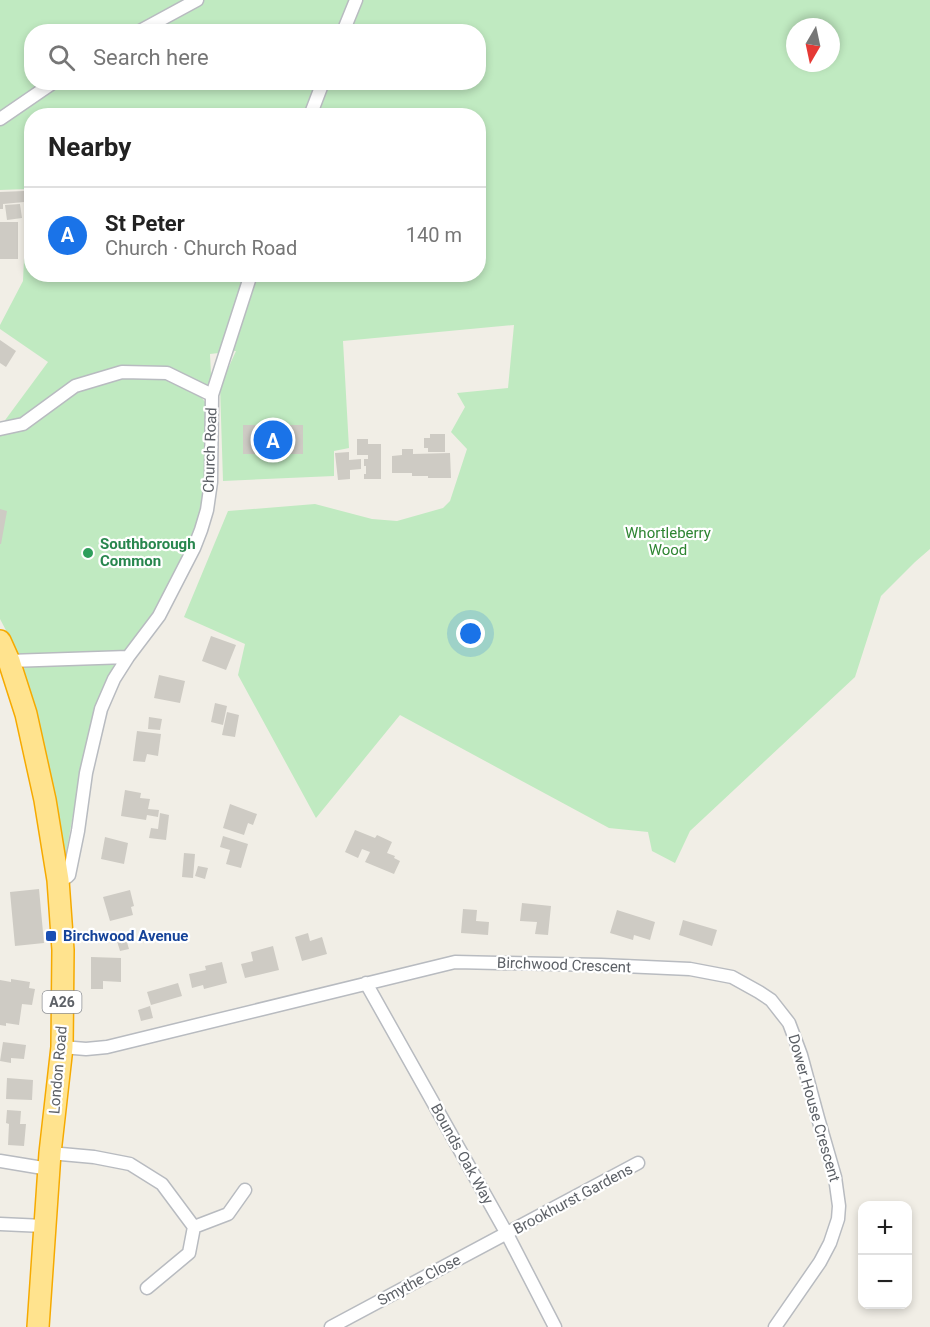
<!DOCTYPE html>
<html lang="en">
<head>
<meta charset="utf-8">
<style>
  body { margin:0; font-family:Roboto,sans-serif; background:#f6f6f6; color:#222 }
  .controls { position:absolute; right:18px; bottom:18px; display:grid; overflow:hidden; border-radius:12px; box-shadow:0 3px 9px #0003 }
  .controls button { width:54px; height:54px; display:grid; place-items:center; padding:0; border:0; border-bottom:2px solid #e0e0e0; background:#fff; color:#222; font:30px sans-serif }
  .compass { position:absolute; left:786px; top:18px; width:54px; height:54px; border-radius:50%; background:#fff; box-shadow:0 3px 9px #0003; rotate:189deg }
  .you { position:absolute; left:471px; top:634px; width:21px; height:21px; margin:-15px; border:4px solid #fff; border-radius:50%; background:#1a73e8; box-shadow:0 0 0 9px #1a73e833 }
  .badge { display:grid; place-items:center; width:39px; height:39px; border-radius:50%; background:#1a73e8; color:#fff; font-size:20px; font-weight:700 }
  .pin { position:absolute; translate:-50% -50%; border:3px solid #fff; box-shadow:0 2px 6px #0006 }
  .list { margin:0; padding:0; list-style:none }
  h2 { display:flex; justify-content:space-between; align-items:center; height:78px; margin:0; padding:0 24px; font-size:26px }
  h2 small { font-size:20px; font-weight:400; color:#767676 }
  .list li { display:grid; grid-template-columns:39px 1fr auto; gap:18px; align-items:center; box-sizing:border-box; height:96px; padding:0 24px; border-top:2px solid #e0e0e0 }
  .list b { display:block; font-size:22px; white-space:nowrap }
  .list p { margin:0; font-size:20px; white-space:nowrap; color:#767676 }
  .list em { font-size:20px; font-style:normal; color:#767676 }
  .icon { flex:none; width:33px; height:33px; fill:none; stroke:currentColor; stroke-width:2; stroke-linecap:round; stroke-linejoin:round }
  .map { position:relative; flex:none; width:930px; height:1327px; overflow:hidden }
  .search { position:absolute; background:#fff; box-shadow:0 3px 9px #0003; left:24px; top:24px; width:462px; height:66px; display:flex; align-items:center; gap:15px; box-sizing:border-box; padding:0 21px; border-radius:24px; color:#767676; font-size:22px }
  .panel { position:absolute; background:#fff; box-shadow:0 3px 9px #0003; left:24px; top:108px; width:462px; height:174px; border-radius:24px }
  .map>svg:first-child { display:block }
</style>
</head>
<body>
<div class="map">
<svg width="930" height="1327" viewBox="0 0 930 1327">
  <rect width="100%" height="100%" fill="#f1eee6"/>
  <path fill="#c0eac1" fill-rule="evenodd" d="M0 0H930V549L915 562 881 596 855 677 690 831 675 863 652 851 648 832 609 828 400 715 316 818 238 675 245 644 184 617 228 511 315 504 372 519 397 521 443 508 450 501 467 449 451 432 465 407 457 393 508 388 514 325 343 341 349 448 334 451V476L223 481 220 386 236 351 210 354 212 395 167 373 122 372 73 387 23 424 0 427 48 362 0 329V325L23 281 27 189 0 190V119L54 83 478 82V32H32V82L41 83 0 111ZM795 27H831V63H795ZM32 116H478V274H32ZM303 425V454H243Z
    M121 376 174 379 195 390 206 403 207 475 202 519 159 606 113 670 79 783 64 864 48 766 22 667 18 653 0 619V432L31 424 77 392 106 379Z"/>
  <path fill="#cecbc4" d="M24 191V202L3 204V209H0V192Z
    M20 204 22 218 7 220 5 205Z
    M0 222H18V259H0Z
    M0 340 16 351 6 367 0 363Z
    M243 425H303V454H243Z
    M430 434H445V452H428V448H424V438H430Z
    M357 439H368V444H381V479H364V474H366V466H364V459H368V455H357Z
    M402 449H413V454L450 453 451 478H428V476H412V473H392V456L402 455Z
    M349 452V460L361 459V469L350 470V479L338 480 335 453Z
    M0 509 7 511 1 544H0Z
    M211 636 236 645 226 670 202 661Z
    M159 675 185 681 180 703 154 698Z
    M215 703 227 706 223 725 211 722Z
    M227 712 239 715 235 737 222 735Z
    M149 717 162 719 160 730 148 729Z
    M137 731 161 734 158 756 147 754 145 762 133 761Z
    M125 790 141 793 140 798 150 799 148 809 159 810 158 817 147 815 146 820 121 816Z
    M230 804 257 814 253 825 248 823 244 835 223 828Z
    M160 813 169 815 166 840 149 838 151 828 158 829Z
    M355 830 375 838 377 835 392 842 387 853 395 856 394 858 400 861 394 874 365 862 370 852 362 849 358 858 345 852Z
    M223 836 248 844 241 868 226 864 230 850 220 847Z
    M105 837 128 843 124 864 101 859Z
    M184 853 195 854 193 878 182 877Z
    M198 866 208 868 205 879 195 876Z
    M39 889 44 943 15 946 10 892Z
    M130 890 134 906 131 907 133 915 110 921 103 897Z
    M522 903 551 906 548 935 535 934 537 922 520 921Z
    M463 909 477 910 476 921 489 922 488 935 461 933Z
    M617 910 655 922 650 940 634 935 633 940 610 933Z
    M683 920 717 930 712 946 679 935Z
    M308 933 310 941 322 937 327 954 302 961 295 937Z
    M126 939 129 949 120 951 117 941Z
    M273 946 279 970 245 978 241 964 253 961 251 952Z
    M91 957 121 958V982L103 981V989H91Z
    M222 962 227 983 204 989 203 985 192 988 189 974 206 970 205 966Z
    M11 979 30 982 29 988 35 989 32 1005 22 1004 19 1025 6 1023V1026L0 1025V980L11 982Z
    M178 983 182 996 151 1005 147 992Z
    M150 1006 153 1018 141 1021 138 1010Z
    M3 1042 26 1045 24 1059 11 1058V1063L0 1061Z
    M7 1078 33 1080 32 1100 6 1099Z
    M7 1110 21 1111 20 1124H26L24 1146 8 1145 9 1124 6 1123Z"/>
  <g fill="none" stroke-linecap="round" stroke-linejoin="round">
    <g stroke="#b8bbc0" stroke-width="15">
      <path id="street" d="M138 32 197 0
        M343 32 356 0
        M310 116 323 82
        M0 119 54 82
        M0 429 23 424 75 386 122 372 167 373 212 395
        M9 661 128 657
        M58 880 67 877 69 875 78 831 86 773 101 709 114 679 128 657 159 616 194 548 201 530 207 510 211 482 212 395 251 274
        M366 983 507 1234 555 1327
        M62 1047 86 1049 107 1047 455 962 601 965 690 969 732 977 759 992 771 1000 789 1023 801 1055 818 1118 835 1177 839 1206 838 1219 830 1243 820 1262 775 1327
        M50 1153 94 1157 130 1164 162 1184 194 1227
        M0 1161 49 1169
        M0 1224 44 1226
        M147 1288 189 1253 194 1227 228 1214 245 1190
        M331 1327 638 1163"/>
    </g>
    <g stroke="#f6aa00" stroke-width="24">
      <path id="highway" d="M0 641 9 661 26 714 45 800 58 880 63 950 62 1047 50 1153 38 1327"/>
    </g>
    <use href="#street" stroke="#fff" stroke-width="12"/>
    <use href="#highway" stroke="#ffe38e" stroke-width="21"/>
  </g>
  <circle fill="#2e9e5b" stroke="#fff" stroke-width="2" cx="88" cy="553" r="6"/>
  <rect fill="#1a4fb4" stroke="#fff" stroke-width="2" x="45" y="930" width="12" height="12" rx="3"/>
  <g text-anchor="middle" stroke-width="4.5" stroke-linejoin="round" paint-order="stroke">
    <rect fill="#fff" stroke="#8e9095" stroke-width="1.5" x="42.5" y="991" width="39" height="22" rx="4.5"/>
    <g font-size="14" font-weight="bold" fill="#5d6167">
      <text x="62" y="1007">A26</text>
    </g>
    <g font-size="15" fill="#5d6167" stroke="#fff">
      <text transform="translate(210 450) rotate(-88)" y="5">Church Road</text>
      <text transform="translate(564 965) rotate(2)" y="5">Birchwood Crescent</text>
      <text transform="translate(58 1070) rotate(-85)" y="5">London Road</text>
      <text transform="translate(814 1108) rotate(74)" y="5">Dower House Crescent</text>
      <text transform="translate(462 1154) rotate(61)" y="5">Bounds Oak Way</text>
      <text transform="translate(573 1199) rotate(-28)" y="5">Brookhurst Gardens</text>
      <text transform="translate(419 1280) rotate(-28)" y="5">Smythe Close</text>
    </g>
    <g font-size="15" fill="#2e8532" stroke="#fff">
      <text x="668" y="538">Whortleberry<tspan x="668" dy="17">Wood</tspan></text>
    </g>
    <g font-size="15" font-weight="bold" fill="#27864d" stroke="#fff" text-anchor="start">
      <text x="100" y="549">Southborough<tspan x="100" dy="17">Common</tspan></text>
    </g>
    <g font-size="15" font-weight="bold" fill="#164399" stroke="#fff" text-anchor="start">
      <text x="63" y="941">Birchwood Avenue</text>
    </g>
  </g>
</svg>
<div class="controls">
<button>+</button>
<button>−</button>
</div>
<svg class="compass" viewBox="-18 -18 36 36"><path d="M0-13l5 13h-10z" fill="#e53935"/><path d="M0 13l5-13h-10z" fill="#767676"/></svg>
<div class="you"></div>
<div class="pin badge" style="left:273px;top:440px">A</div>
<div class="search"><svg class="icon" aria-label="search" viewBox="0 0 24 24"><circle cx="10" cy="10" r="6"/><path d="M15 15l6 6"/></svg>Search here</div>
<section class="panel">
<h2>Nearby<small></small></h2>
<ul class="list">
<li><span class="badge">A</span><div><b>St Peter</b><p>Church · Church Road</p></div><em>140 m</em></li>
</ul>
</section>
</div>
</body>
</html>
